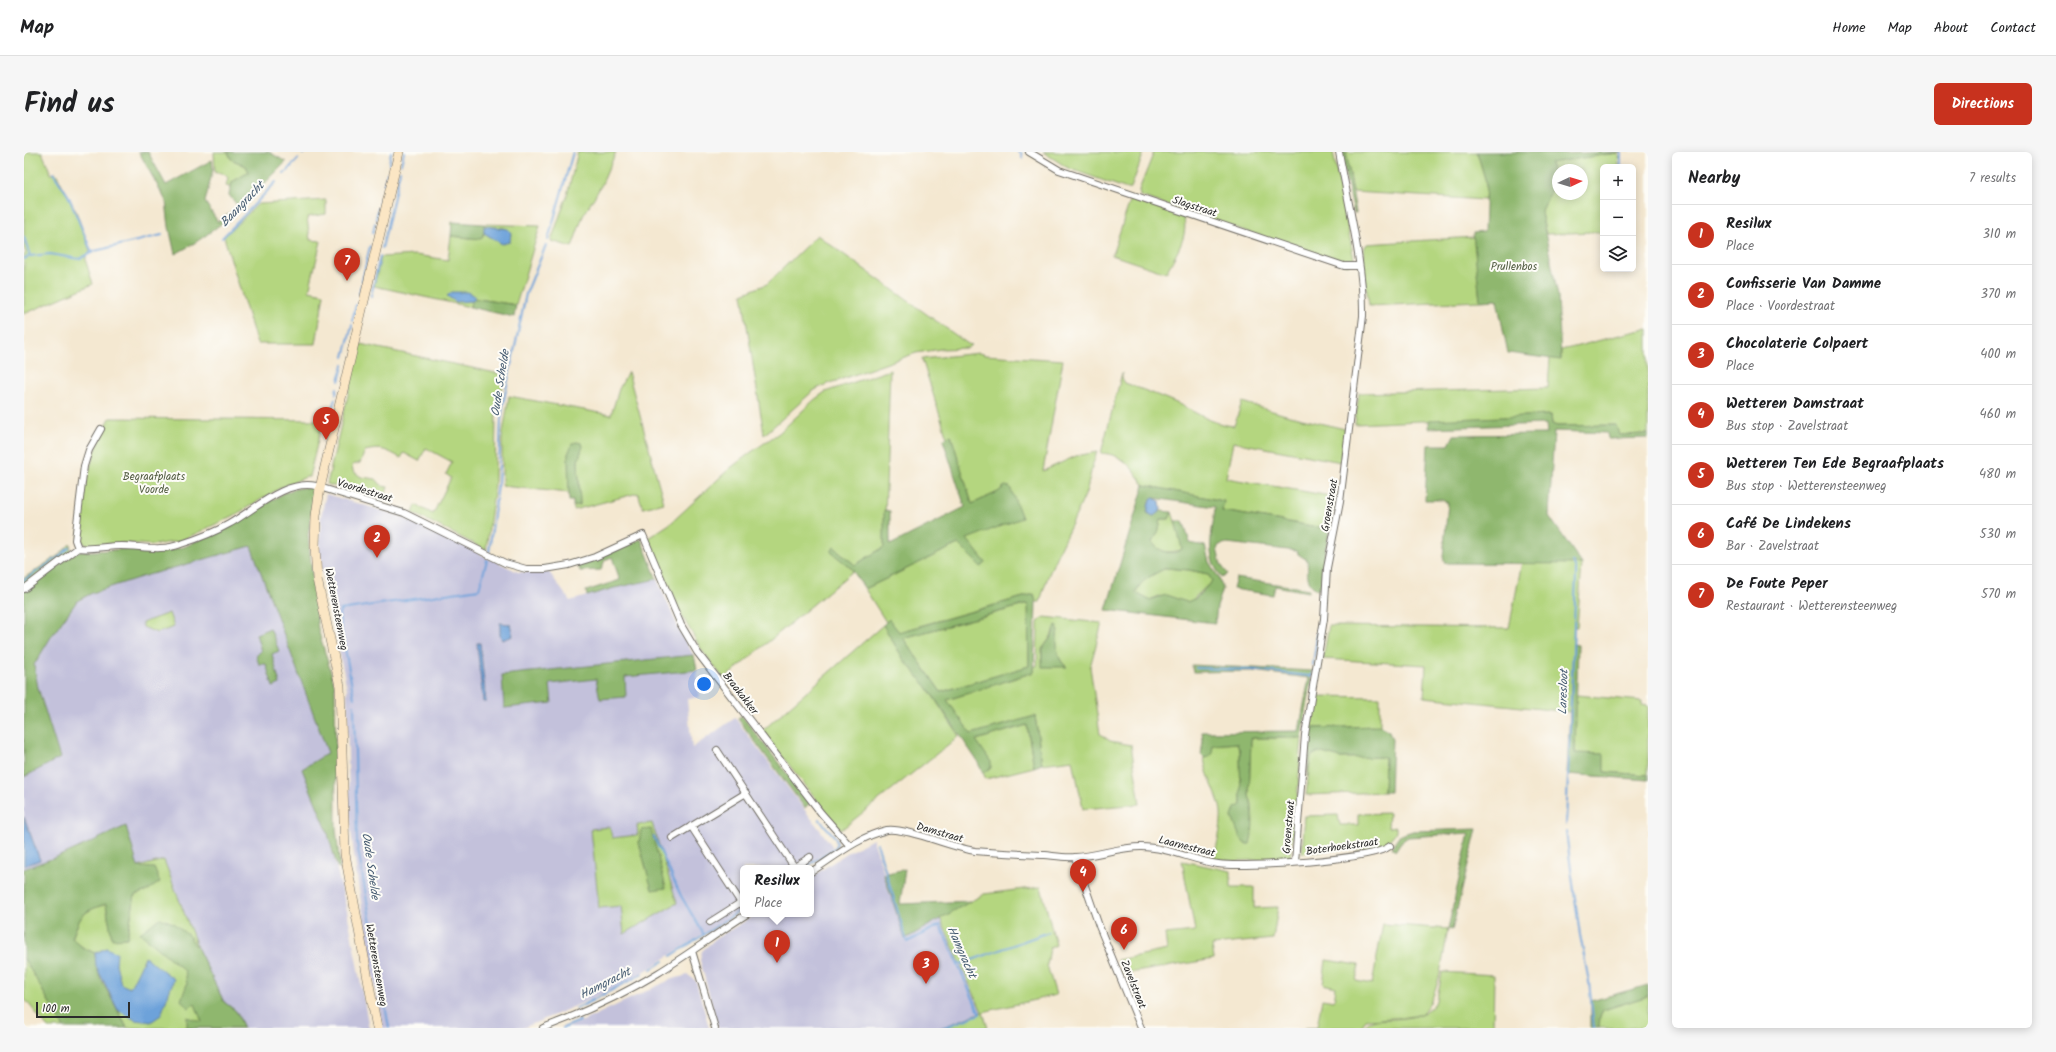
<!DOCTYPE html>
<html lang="en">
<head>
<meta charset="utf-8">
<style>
  body { margin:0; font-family:Kalam,sans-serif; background:#f6f6f6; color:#202124 }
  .controls { position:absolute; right:12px; top:12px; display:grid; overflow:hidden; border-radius:6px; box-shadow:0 2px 10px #0003 }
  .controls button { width:36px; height:36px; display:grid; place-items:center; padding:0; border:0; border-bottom:1px solid #e0e0e0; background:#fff; color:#202124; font:20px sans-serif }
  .compass { position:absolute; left:1528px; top:12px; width:36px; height:36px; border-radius:50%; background:#fff; box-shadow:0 2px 10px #0003; rotate:86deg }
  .scale { position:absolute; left:12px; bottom:10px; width:94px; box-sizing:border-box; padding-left:4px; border:2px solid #2b2b2b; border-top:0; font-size:11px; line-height:14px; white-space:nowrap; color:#2b2b2b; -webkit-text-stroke:3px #fdfcf7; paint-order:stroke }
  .you { position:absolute; left:680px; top:532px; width:14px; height:14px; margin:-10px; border:3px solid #fff; border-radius:50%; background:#1a73e8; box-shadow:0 0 0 6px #1a73e833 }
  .badge { display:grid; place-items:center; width:26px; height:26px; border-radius:50%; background:#c8321e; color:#fff; font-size:13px; font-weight:700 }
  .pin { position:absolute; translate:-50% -33px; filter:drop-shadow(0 1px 2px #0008) }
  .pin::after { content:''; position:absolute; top:21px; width:14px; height:12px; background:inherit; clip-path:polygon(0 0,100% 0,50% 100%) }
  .popup { position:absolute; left:716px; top:713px; width:74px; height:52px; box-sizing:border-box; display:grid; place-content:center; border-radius:6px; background:#fff; filter:drop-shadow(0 1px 3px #0005); font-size:13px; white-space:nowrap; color:#757577 }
  .popup b { font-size:15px; color:#202124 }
  .popup::after { content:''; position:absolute; left:50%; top:100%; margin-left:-8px; border:8px solid transparent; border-top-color:#fff }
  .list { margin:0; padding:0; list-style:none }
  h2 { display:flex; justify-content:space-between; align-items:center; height:52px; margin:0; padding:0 16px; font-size:17px }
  h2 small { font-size:13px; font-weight:400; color:#757577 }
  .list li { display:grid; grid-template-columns:26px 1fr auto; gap:12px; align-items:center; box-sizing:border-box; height:60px; padding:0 16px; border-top:1px solid #e0e0e0 }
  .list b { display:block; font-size:15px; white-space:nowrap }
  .list p { margin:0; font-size:13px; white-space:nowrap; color:#757577 }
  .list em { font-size:13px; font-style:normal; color:#757577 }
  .icon { flex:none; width:22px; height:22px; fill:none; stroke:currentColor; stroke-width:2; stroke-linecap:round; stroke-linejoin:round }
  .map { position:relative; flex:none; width:1624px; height:876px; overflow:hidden; border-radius:6px }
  header { display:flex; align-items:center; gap:24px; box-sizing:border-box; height:56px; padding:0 20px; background:#fff; border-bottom:1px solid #e0e0e0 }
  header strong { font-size:19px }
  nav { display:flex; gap:22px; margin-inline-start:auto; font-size:14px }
  .intro { display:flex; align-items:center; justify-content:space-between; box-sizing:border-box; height:96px; padding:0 24px }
  h1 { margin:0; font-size:28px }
  .button { padding:10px 18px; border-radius:6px; background:#c8321e; color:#fff; font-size:14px; font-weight:700 }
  main { display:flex; gap:24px; padding:0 24px }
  aside { flex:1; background:#fff; border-radius:6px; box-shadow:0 2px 10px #0003 }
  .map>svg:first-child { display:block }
</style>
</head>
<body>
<header>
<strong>Map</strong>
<nav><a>Home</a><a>Map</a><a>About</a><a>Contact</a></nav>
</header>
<div class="intro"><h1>Find us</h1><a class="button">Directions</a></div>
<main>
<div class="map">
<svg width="1624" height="876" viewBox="0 0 1624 876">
  <rect width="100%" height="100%" fill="#fdfcf7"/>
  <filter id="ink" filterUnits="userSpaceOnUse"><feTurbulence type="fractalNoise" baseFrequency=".025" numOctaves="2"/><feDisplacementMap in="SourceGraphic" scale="8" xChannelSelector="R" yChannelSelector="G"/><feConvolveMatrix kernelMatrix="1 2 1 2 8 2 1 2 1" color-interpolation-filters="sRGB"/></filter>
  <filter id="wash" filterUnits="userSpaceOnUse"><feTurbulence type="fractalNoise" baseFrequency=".012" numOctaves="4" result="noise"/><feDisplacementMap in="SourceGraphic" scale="16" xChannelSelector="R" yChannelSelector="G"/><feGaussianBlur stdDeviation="0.9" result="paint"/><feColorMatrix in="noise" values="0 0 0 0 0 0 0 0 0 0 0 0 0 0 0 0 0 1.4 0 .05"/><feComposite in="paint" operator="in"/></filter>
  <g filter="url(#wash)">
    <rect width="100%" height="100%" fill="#f4e8d1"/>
    <path fill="#c3c1db" d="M302 342 380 365 494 420H525L546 449 590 436 633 427 654 475 671 506 676 545 663 547 668 596 711 566 809 695 778 716H719V756L615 823 554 853 499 876H358L333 725 325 662 323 536 295 403 297 364Z
      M227 393 304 601 278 617 303 678 323 759 345 876H220L212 859 200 850 174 797 140 708 114 715 43 701 0 717V625L36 606 14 536 10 513 27 485 53 449 68 441 117 425Z
      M849 687 881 786 916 766 959 860 916 876H694L676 808 678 799 691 787 733 762H787V725L823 701Z
      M664 823 672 829 685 876H544L648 827Z"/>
    <path fill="#b4d67f" stroke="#708055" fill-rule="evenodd" d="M0 0H18L27 22 32 21 52 59 66 99 62 105V110L69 132 0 162V103L2 101 0 96Z
      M190 0H204L207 7 222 14 225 20 208 30 206 35 202 34 204 26C200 21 197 20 191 21Z
      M554 0H592L577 34 559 64 548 95 527 89 543 43Z
      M1019 0H1120L1107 36 1103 37 1044 16Z
      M1130 0H1309L1330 107 1324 113 1116 44 1115 38Z
      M1322 0H1453L1462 30 1461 48 1329 40Z
      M1594 1 1595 15H1579V83L1574 80H1567L1522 82 1517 61 1529 34 1527 10ZM1534 18H1558V42H1534Z
      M1107 46 1159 64C1166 84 1151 103 1142 121L1088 103Z
      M302 48V62L283 65 286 88 297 89 285 139 300 142 292 192H233L200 85 234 52Z
      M460 72 516 74 492 153 448 146 446 155 350 134 357 105 391 103 424 108 427 84 446 86 459 84 460 81 472 88 481 76 460 74Z
      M793 83 944 192 948 193 944 196 917 197 892 201 798 234 789 239 740 283 718 142 743 132Z
      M1450 85 1456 149 1345 154C1344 141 1334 100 1343 92Z
      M1624 177V282L1595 283 1591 273 1533 274 1528 272 1527 263 1331 272 1335 241 1524 236 1526 206 1537 207V198C1566 192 1594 182 1624 177Z
      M336 192 481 223 472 259 471 333 462 398 389 361 392 353 409 362 427 326 422 322 428 310 402 296 395 309 380 301 377 306C362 298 358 295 341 299L336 311 328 313 329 319 337 325 352 327 358 334 364 335 359 349 303 332Z
      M955 201 961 203 1039 208 1019 319 1052 304 1073 300C1066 316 1066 334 1058 350 1043 384 1025 414 1016 450H1012L1010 442 874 480 865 468 862 470 841 437 934 392 957 415 962 411 942 387 981 334 974 340 948 352 927 284 923 286 898 207Z
      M866 218 860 395 831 413 810 395 829 419 700 527 677 497 658 464 624 386 647 371 705 317 726 301 755 281 790 248 801 240Z
      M604 220 640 351 619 356 614 341 550 358 549 354 556 353 554 309 559 294 557 291 552 290 544 302 545 341 478 334V286L485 244 587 263 595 237Z
      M1098 221V226L1101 231C1117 237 1134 243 1150 250 1169 258 1188 273 1210 274L1218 250 1265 264 1321 277 1317 310 1209 290 1202 326 1312 345 1306 377 1198 359 1199 349 1120 333C1107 315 1101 303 1077 301Z
      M86 266 299 268 285 325H282L258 335 209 364 156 389 129 393 97 391 63 393 58 390 55 386C55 343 67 304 86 266Z
      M1148 360 1159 395 1157 398C1145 401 1135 401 1128 390L1134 381 1137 367H1145Z
      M46 392 47 397 46 400 0 432V426L35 403Z
      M1498 410 1558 412 1553 475H1550L1547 560 1400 545 1402 513 1299 507 1305 474 1485 476Z
      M1142 416 1165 418 1184 422 1188 429 1168 448 1163 450 1135 444 1125 448 1112 441C1116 427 1130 422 1142 416Z
      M1005 452V514L917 540 879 486Z
      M145 461 150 475 133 481 119 475 118 471Z
      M1020 465 1078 471 1066 515 1076 582 1086 589 1107 593 1116 652 1059 657 1049 608 1018 612 1011 564 947 582 923 548 1010 520V514H1013L1014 470ZM1034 478C1031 489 1032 507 1042 514L1018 507C1016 493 1026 491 1029 479Z
      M859 473 880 508 903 535 935 584 817 678 738 579Z
      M1552 543 1618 549V553L1624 554V623L1580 620 1551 602Z
      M1293 544 1356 545V574L1287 576Z
      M1003 573 1010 615 962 627 959 621 967 616 952 588Z
      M1227 586H1278L1273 649 1266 705 1263 707 1210 709 1190 707C1193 691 1200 669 1196 654 1191 637 1182 623 1180 606L1185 605 1188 593 1213 591 1216 599 1217 653 1208 665 1212 674 1227 687 1228 652 1225 644Z
      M1295 600 1317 606 1361 605 1360 640 1282 643 1287 604Z
      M1365 661 1364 676 1372 675V680L1361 693 1332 698 1331 695 1278 701 1281 664 1314 663 1316 673H1334V662Z
      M628 671 653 751 600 782 597 754 575 756 567 677 586 675 588 686 614 683 613 673Z
      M140 708 174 797 200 850 212 859 220 876H103L94 858 111 867 121 805 106 836 96 832 92 812 83 796 71 801 60 796 48 787C57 763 57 760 82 752L88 786H103L111 743 123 739 114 715Z
      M1158 709 1207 719V735H1230V756L1254 755 1249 787 1188 793 1190 807 1099 822 1093 808 1143 798 1141 782 1171 779Z
      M1017 735 1032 793 1026 796 1023 813 1032 843 959 860 964 876H916L958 860 916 766 960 742Z
      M1359 772 1424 777C1420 797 1414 859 1392 864 1376 868 1358 867 1342 868L1336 876H1281L1293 875 1298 847 1310 849 1312 835 1299 832 1302 808 1335 813 1332 829 1348 832Z
      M0 806 40 876H24L0 846Z
      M1418 820 1470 823 1469 876H1339C1351 857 1394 876 1411 851 1415 842 1416 830 1418 820Z
      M1624 844V876H1575L1576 864 1579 858Z"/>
    <path fill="#8fb76e" stroke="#5d714c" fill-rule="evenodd" d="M115 0H124L142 33 188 8 189 17 181 50 194 70 214 54 205 43 208 30 225 20 222 14 207 7 204 0H245L262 10C228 44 195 80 151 102L145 75 142 49Z
      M1316 0H1322L1332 61H1330Z
      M1453 0H1523V2L1597 0 1527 11 1529 34 1517 61 1534 144 1537 208 1484 201 1473 148 1456 149 1449 81 1460 80 1462 30Z
      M428 70 460 72 461 78 457 87 427 84Z
      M448 146 492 153 490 165 446 155Z
      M1527 263 1528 272 1533 274 1592 273 1595 283 1624 282V286L1584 287 1583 281 1530 279 1525 364 1558 412 1421 411 1419 405 1424 351 1418 348H1401L1404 293H1425L1430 283 1523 282 1522 272 1405 276V268Z
      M927 283 948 352 974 340 981 334 986 335 998 366 943 387 962 411 957 415 934 392 841 437 827 416 807 400 810 395 831 413 860 395V358L866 359V393L941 355 919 288Z
      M552 290 557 291 559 294 554 309 556 353 549 354V349H545L544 302 548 292Z
      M1120 333 1200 349 1198 359 1306 377 1300 404 1297 435 1295 438C1280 432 1285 421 1283 408L1274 402 1273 399 1203 391 1195 393 1193 397 1197 413 1204 422 1198 426C1179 401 1189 383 1191 355L1130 346 1125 349 1123 361 1129 364 1137 359 1148 360 1145 367H1137L1134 381 1128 390C1134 400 1149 404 1158 397L1151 369H1159L1166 391 1181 394 1185 410 1195 426 1199 437 1193 455 1191 471 1082 458ZM1142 416 1165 418 1184 422 1188 429 1172 446 1163 450 1142 443 1125 448 1112 441C1115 428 1131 422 1142 416Z
      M283 335 291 337 284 383 294 477 311 534 312 676 316 716 313 715 303 678 278 617 304 601 227 394 117 425 68 441 53 449 27 485 10 513 14 536 36 606 0 625V439L53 400 105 397 135 400 160 395 203 375 260 341 271 337Z
      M617 387 633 427 590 436 563 444 562 439 596 428 588 405 581 408 577 418 556 419 554 413Z
      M1212 426 1285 437V440L1251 434 1249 443 1209 437Z
      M1010 442 1012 450 1010 520 923 548 947 582 1011 564 1018 612 1010 615 1003 573 952 588 967 610V616L959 621 952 607 903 535 880 508 859 473 865 467 875 480ZM1004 452 1005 514 917 540 879 486Z
      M1032 473 1034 474C1033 489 1030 506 1043 515H1018V497L1028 484Z
      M246 476 255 499 248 502 256 532 249 535 242 512H235L232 504 237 499 232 482Z
      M1549 492 1554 493 1551 601 1580 602V620L1624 623V628L1543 622Z
      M670 503 673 518 601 525 602 545 576 547 572 527 526 532 528 551 480 556 478 523Z
      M1168 513 1289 519 1278 586H1227L1225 644C1230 658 1230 677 1226 692H1221L1216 686 1208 665 1211 656 1217 653 1216 599 1213 591 1189 593 1188 601 1185 605 1180 606 1177 603 1179 588 1178 580 1275 579 1285 526 1228 519 1169 520Z
      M718 564 786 651 781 656 714 567Z
      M1356 574 1365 579 1368 587 1366 640H1360L1361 605 1317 606 1294 600 1287 604 1283 625 1287 576Z
      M102 674 114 715 130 716 136 730 123 739 111 743 103 786 88 787 82 752C57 760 57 763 48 786L59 796 71 801 72 814 77 827 103 876H40L0 806V717L43 701Z
      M627 677 642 736 628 738 615 691 617 678Z
      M1453 677 1428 778 1424 777 1445 681 1384 685 1377 690 1371 699 1368 695 1376 683 1389 679Z
      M881 717 876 752 947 749 881 787 860 722Z
      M136 766 149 771 165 784 174 797 200 850 212 859 220 876H163V865L178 870 171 852 164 856 157 848 163 832 161 819 116 781Z
      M1624 833V844L1579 858 1576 864 1575 876H1567V849Z"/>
    <path fill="#6da2da" stroke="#4c6682" d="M460 74 484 77 487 81 486 90 478 92 460 81Z
      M428 140H443L451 144 449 149 432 150 423 144Z
      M1129 346 1136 349 1137 357 1135 361 1129 364 1124 361C1123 355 1125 349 1129 346Z
      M476 471 486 472 489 484 478 488 476 483Z
      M453 491H456L462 550H459Z
      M0 665 16 708 0 714Z
      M83 796 93 801 92 812 97 832 106 836 121 805 150 827 137 863 127 870 111 868 94 858 72 814 71 801Z"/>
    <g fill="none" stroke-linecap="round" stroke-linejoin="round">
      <path stroke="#6da2da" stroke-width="2" d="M994 0 998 2V6
        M1597 0V15
        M279 2 280 0
        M365 12 367 0
        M377 12 380 0
        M29 21 44 43 68 101
        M260 22 274 7
        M360 32 363 21
        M355 51 356 47
        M352 67 354 56
        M349 81 351 71
        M0 85 6 104
        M198 86 252 30
        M524 88 549 0
        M358 96 376 19
        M0 107 6 104 26 102 55 107 71 99 138 83
        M338 129 346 94
        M335 143 337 133
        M347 144 356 104
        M328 169 332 153
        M320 205 328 173
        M315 229 319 213
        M312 242 313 236
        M307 260 311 247
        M465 400 474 333 477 268 480 247 502 142 522 93
        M0 428 35 405 45 396
        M1289 513 1298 448
        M1172 516 1231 518 1286 524H1288V521
        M330 546 315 463 316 458 455 437 463 408
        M330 553 333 691 365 876
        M1542 673 1552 424V417L1548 410
        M1542 680 1556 783 1565 830 1570 876
        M630 685 657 744 680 783
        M853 691 883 790 916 773 956 862 918 876
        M780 716 812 695 813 691 811 685 795 667
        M647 804 716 759
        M933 810 937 812 1025 780
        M627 817 640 809
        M552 857 618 822
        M539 876 556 869 555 868"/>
    </g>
  </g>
  <g filter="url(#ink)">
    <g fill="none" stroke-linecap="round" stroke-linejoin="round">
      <g stroke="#716d65" stroke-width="8">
        <path id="street" d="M1005 0 1035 18 1320 114H1335
          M54 396 51 388 60 314 65 298 77 277
          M0 437 54 396C68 398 82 394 97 394 118 394 136 400 157 392 173 387 191 380 205 372 230 358 262 327 292 334L380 361 481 411 502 417H521L545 413 571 405 619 383 657 473 673 500 797 661 826 694
          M693 598 771 716
          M667 674 719 754
          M648 686 722 641
          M1051 705 1075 774 1117 876
          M1271 710 1281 583 1300 467 1303 416 1316 350 1339 164C1340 114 1324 51 1315 0
          M769 716 786 705
          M787 720C810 705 836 684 863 678 880 675 930 696 951 699 974 701 998 702 1021 703 1031 704 1041 706 1051 705 1073 704 1095 695 1117 695 1143 695 1168 708 1194 712 1220 716 1349 708 1366 694
          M686 770 719 749
          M668 799 691 876
          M519 876C559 861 598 843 634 821 665 802 693 781 723 762"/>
      </g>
      <g stroke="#716d65" stroke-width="10">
        <path id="secondary" d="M353 876 321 702 316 534 293 427 291 394 292 364 296 336 375 0"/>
      </g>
      <use href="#street" stroke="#fff" stroke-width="6"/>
      <use href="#secondary" stroke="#fbe6c4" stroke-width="9"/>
    </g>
  </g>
  <g text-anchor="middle" stroke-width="4" stroke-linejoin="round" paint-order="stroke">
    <g font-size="11" fill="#2b2b2b" stroke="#fdfcf7">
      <text transform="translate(1171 54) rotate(18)" y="4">Slagstraat</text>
      <text transform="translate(341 338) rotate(17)" y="4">Voordestraat</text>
      <text transform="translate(1305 353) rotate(-80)" y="4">Groenstraat</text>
      <text transform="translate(313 457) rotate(79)" y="4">Wetterensteenweg</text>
      <text transform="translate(717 541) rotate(52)" y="4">Braakakker</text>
      <text transform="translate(1264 675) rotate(-85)" y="4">Groenstraat</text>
      <text transform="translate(916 680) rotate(16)" y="4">Damstraat</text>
      <text transform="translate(1163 694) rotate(14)" y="4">Laarnestraat</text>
      <text transform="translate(1318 694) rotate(-8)" y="4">Boterhoekstraat</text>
      <text transform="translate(353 813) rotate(80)" y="4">Wetterensteenweg</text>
      <text transform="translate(1110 832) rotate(68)" y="4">Zavelstraat</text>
    </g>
    <g font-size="11" fill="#545e44" stroke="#fdfcf7">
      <text x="1490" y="118">Prullenbos</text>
      <text x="130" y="328">Begraafplaats<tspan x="130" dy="13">Voorde</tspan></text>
    </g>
    <g font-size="12" font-style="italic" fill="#455b71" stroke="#fdfcf7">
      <text transform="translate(218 52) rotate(-46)" y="4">Baangracht</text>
      <text transform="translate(476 231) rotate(-81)" y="4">Oude Schelde</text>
      <text transform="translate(1539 540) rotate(-88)" y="4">Laresloot</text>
      <text transform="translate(347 714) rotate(82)" y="4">Oude Schelde</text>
      <text transform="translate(938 800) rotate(66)" y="4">Hamgracht</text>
      <text transform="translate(581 831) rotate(-27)" y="4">Hamgracht</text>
    </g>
  </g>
</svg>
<div class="controls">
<button>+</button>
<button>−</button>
<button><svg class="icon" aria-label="layers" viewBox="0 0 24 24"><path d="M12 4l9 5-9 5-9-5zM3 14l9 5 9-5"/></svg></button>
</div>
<svg class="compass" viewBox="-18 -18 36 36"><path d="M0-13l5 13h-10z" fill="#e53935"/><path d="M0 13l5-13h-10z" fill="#757577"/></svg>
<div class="scale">100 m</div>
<div class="you"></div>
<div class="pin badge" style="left:753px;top:811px">1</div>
<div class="popup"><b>Resilux</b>Place</div>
<div class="pin badge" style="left:353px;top:406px">2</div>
<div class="pin badge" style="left:902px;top:832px">3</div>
<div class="pin badge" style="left:1059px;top:740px">4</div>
<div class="pin badge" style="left:302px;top:288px">5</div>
<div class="pin badge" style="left:1100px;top:798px">6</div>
<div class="pin badge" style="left:323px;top:129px">7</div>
</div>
<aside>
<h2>Nearby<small>7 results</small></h2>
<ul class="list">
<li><span class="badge">1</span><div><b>Resilux</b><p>Place</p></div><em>310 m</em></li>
<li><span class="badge">2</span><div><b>Confisserie Van Damme</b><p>Place · Voordestraat</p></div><em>370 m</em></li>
<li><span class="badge">3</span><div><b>Chocolaterie Colpaert</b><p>Place</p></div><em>400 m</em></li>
<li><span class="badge">4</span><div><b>Wetteren Damstraat</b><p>Bus stop · Zavelstraat</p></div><em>460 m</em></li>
<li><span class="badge">5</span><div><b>Wetteren Ten Ede Begraafplaats</b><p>Bus stop · Wetterensteenweg</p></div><em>480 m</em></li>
<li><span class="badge">6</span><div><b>Café De Lindekens</b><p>Bar · Zavelstraat</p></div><em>530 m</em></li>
<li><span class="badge">7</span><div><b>De Foute Peper</b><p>Restaurant · Wetterensteenweg</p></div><em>570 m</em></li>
</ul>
</aside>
</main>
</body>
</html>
